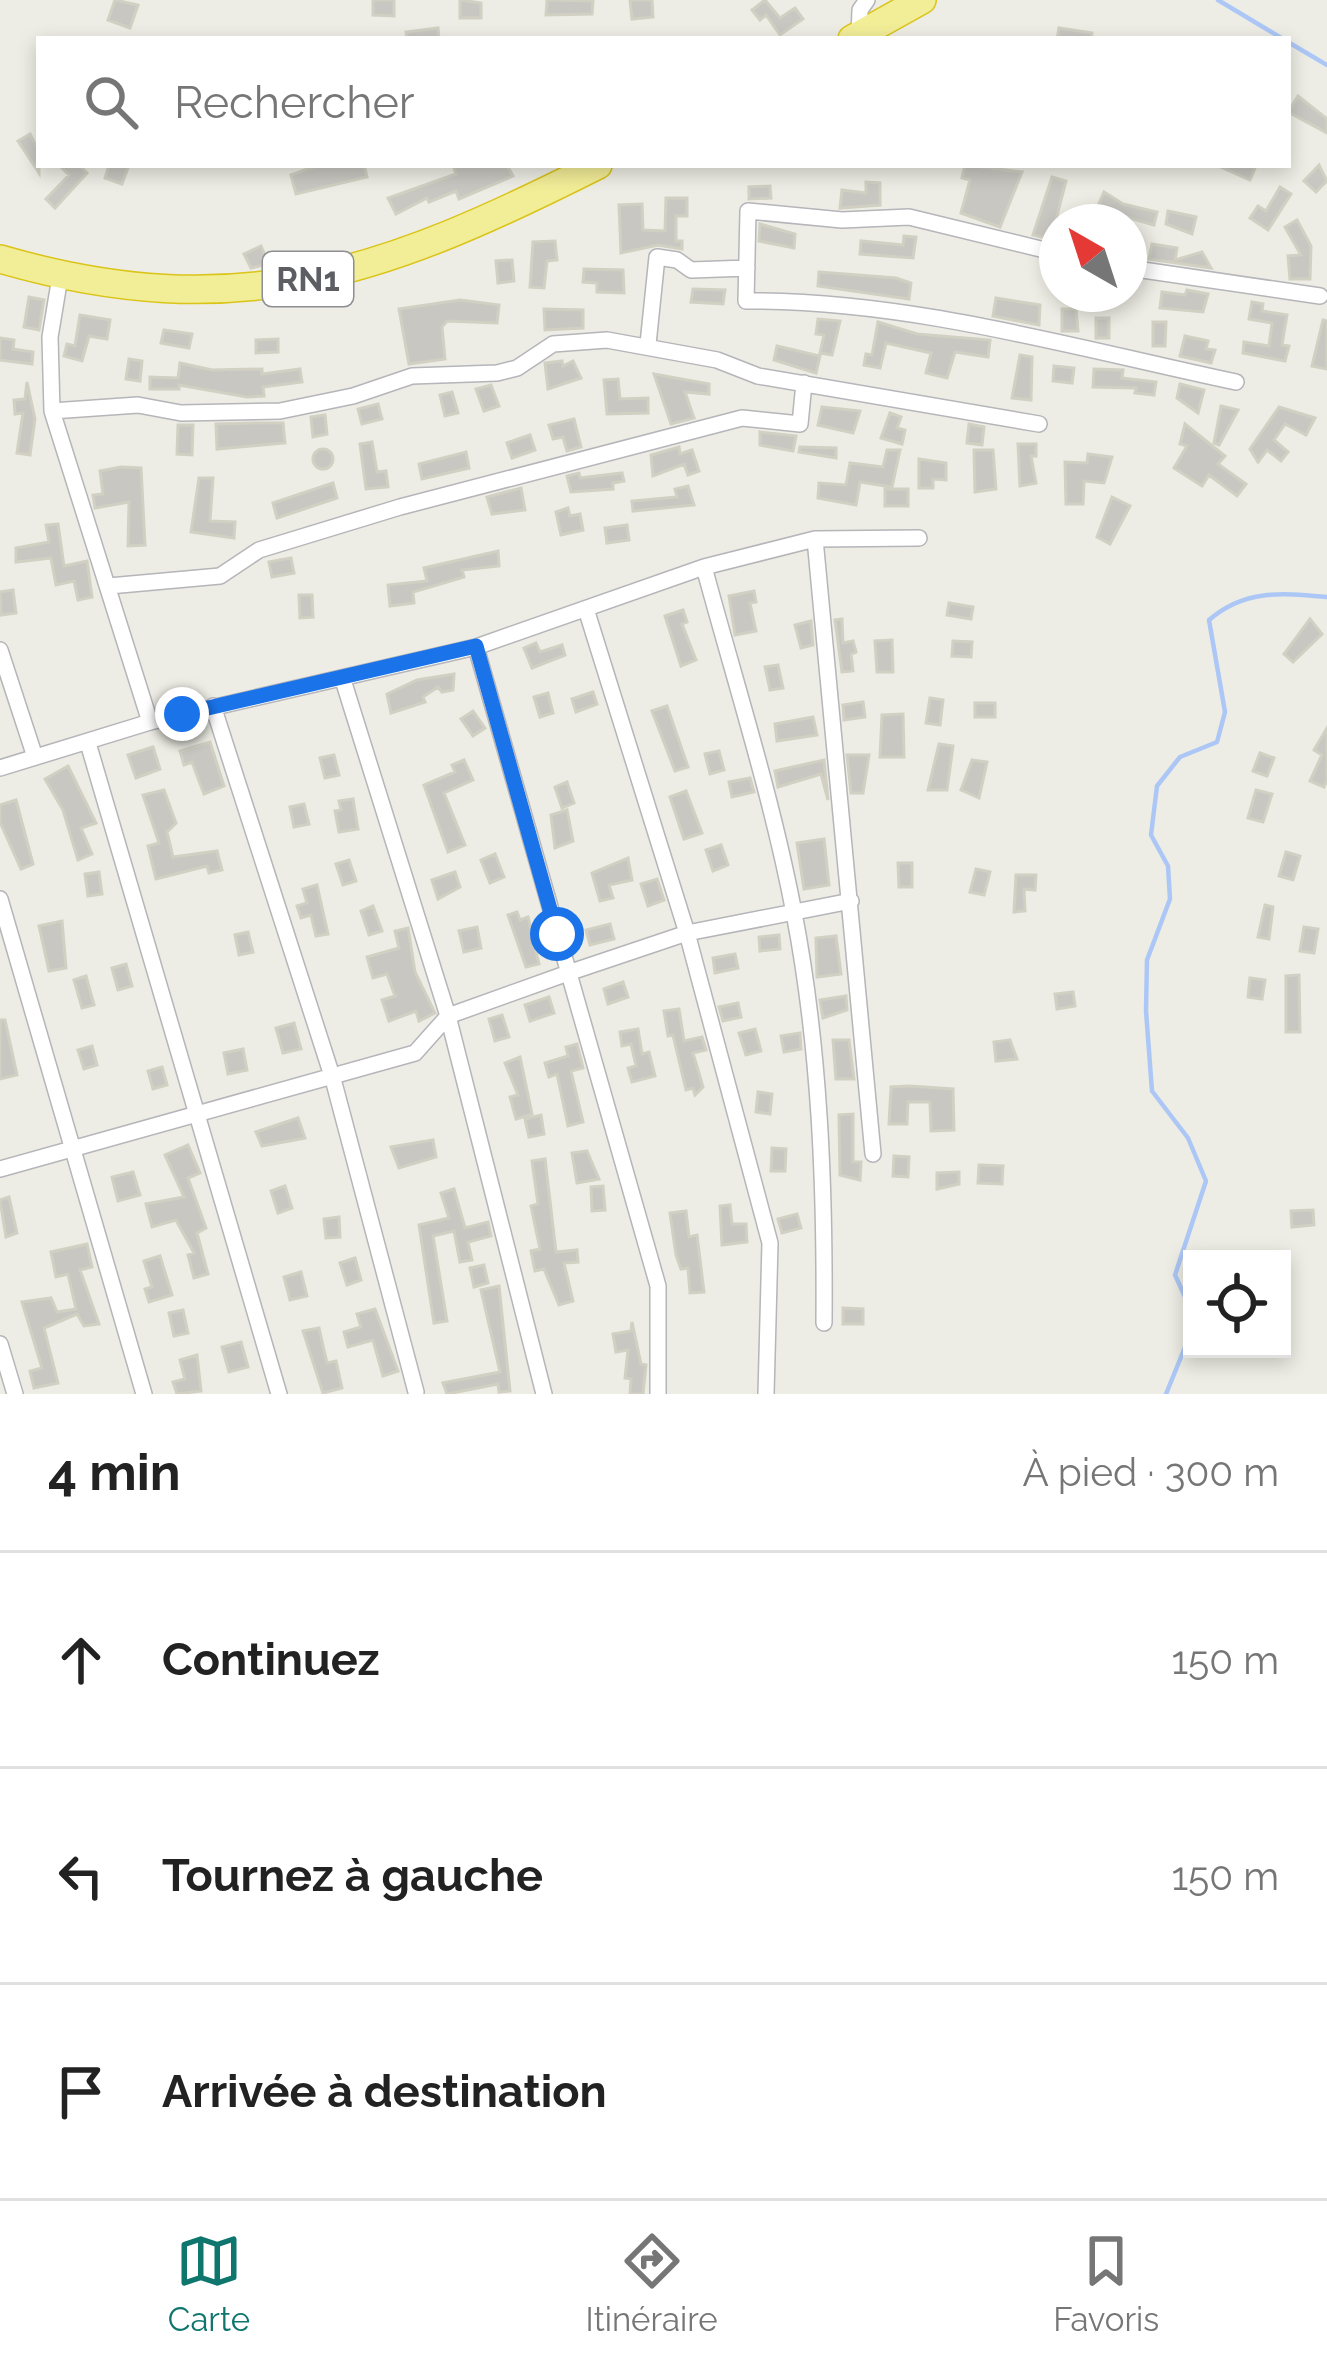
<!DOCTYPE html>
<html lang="fr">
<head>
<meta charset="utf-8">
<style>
  body { margin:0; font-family:Raleway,sans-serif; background:#f2f2f2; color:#222 }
  .controls { position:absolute; right:36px; bottom:36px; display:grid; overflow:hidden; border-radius:0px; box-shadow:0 6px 18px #0003 }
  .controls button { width:108px; height:108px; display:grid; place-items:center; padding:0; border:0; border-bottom:3px solid #e0e0e0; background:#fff; color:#222; font:60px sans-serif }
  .compass { position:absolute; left:1039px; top:204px; width:108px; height:108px; border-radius:50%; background:#fff; box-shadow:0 6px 18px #0003; rotate:321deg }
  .stop { position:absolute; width:36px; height:36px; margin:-27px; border:9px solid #1a73e8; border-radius:50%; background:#fff }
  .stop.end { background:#1a73e8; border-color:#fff; box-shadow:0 3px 12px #0008 }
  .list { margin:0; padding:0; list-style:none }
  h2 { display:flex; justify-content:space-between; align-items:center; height:156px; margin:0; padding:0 48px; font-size:51px }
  h2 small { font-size:39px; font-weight:400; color:#767676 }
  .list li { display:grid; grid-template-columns:78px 1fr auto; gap:36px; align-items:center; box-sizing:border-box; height:216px; padding:0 48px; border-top:3px solid #e0e0e0 }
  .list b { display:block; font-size:45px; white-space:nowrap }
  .list em { font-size:39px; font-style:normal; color:#767676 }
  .icon { flex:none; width:66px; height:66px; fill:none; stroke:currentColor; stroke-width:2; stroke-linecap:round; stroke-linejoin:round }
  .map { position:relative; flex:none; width:1327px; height:1394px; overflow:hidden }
  .search { position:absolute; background:#fff; box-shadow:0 6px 18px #0003; left:36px; right:36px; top:36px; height:132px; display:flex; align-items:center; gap:30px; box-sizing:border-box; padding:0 42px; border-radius:0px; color:#767676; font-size:45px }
  .sheet { height:804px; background:#fff }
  nav { display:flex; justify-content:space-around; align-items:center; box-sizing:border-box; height:168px; border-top:3px solid #e0e0e0; background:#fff; font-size:33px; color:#767676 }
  nav a { display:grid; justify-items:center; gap:6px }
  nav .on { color:#0f766e }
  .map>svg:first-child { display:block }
</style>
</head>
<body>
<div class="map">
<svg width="1327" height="1394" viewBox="0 0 1327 1394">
  <rect width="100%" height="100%" fill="#edede5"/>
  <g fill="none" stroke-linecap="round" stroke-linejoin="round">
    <path stroke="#acc7f6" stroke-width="4.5" d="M1218 0 1283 39
      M1288 42 1327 65
      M1192 1312 1175 1275 1206 1181 1188 1138 1152 1091 1146 1011 1147 960 1170 899 1168 866 1151 835 1157 786 1180 757 1217 742 1225 712 1209 620C1245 589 1282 593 1327 597
      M1166 1394 1192 1330"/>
  </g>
  <path fill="#c9c7c1" stroke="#d1d0c3" stroke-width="3" d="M115 0 138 5 130 28 108 20Z
    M373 0H394V16L373 15Z
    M460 0 481 3V18H460Z
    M547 0 593 1 592 14 546 15Z
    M630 0H652L653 17 632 19Z
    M765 0 780 18 795 8 803 19 780 35 766 15 760 20 752 10Z
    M438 28 439 39H407L406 32Z
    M1059 28 1092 33 1091 39H1057Z
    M1298 96 1327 119V133L1288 112Z
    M30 134 39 151V173L18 141Z
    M59 165H79L87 173 55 208 46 199 69 175Z
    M109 165H129L122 184 105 178Z
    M319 165H364L367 177 296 194 291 175Z
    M453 165H507L513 176 459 199 456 191 429 202 427 198 396 214 388 198 456 174Z
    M965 165 1022 172 1000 227 961 213 970 180 962 178Z
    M1216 165H1248L1255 168 1250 180Z
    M1319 165 1327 181 1316 192 1304 181Z
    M1052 177 1066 181 1051 239 1033 235Z
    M866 182 880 183V205L840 208 842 190 866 193Z
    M770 186 771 198 749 199V187Z
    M1280 187 1291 194 1268 230 1250 218 1258 206 1266 211Z
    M1104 192 1123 204 1157 212 1154 225 1097 208Z
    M666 198H687V216H676V241H682V249L658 245 621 253 619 205 642 204 643 230 665 231Z
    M1168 211 1196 217 1192 234 1166 224Z
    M1297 220 1311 246 1310 279H1290L1288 256 1301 255 1285 227Z
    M760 224 795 234 794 248 759 241Z
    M904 236 916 237 913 258 860 254 861 241 903 245Z
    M555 241 557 260 547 261 544 288 530 287 533 242Z
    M1152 244 1177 248 1175 260 1202 252 1211 268 1149 259Z
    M261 246 269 264 251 268 244 254Z
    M512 260 514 281 498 283 496 261Z
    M584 269 623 270 624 293 597 292V283L583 282Z
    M819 272 896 278 911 283 909 299 818 286Z
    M693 289 725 290 723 304 691 302Z
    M1187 290 1208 294 1203 312 1160 308 1162 292 1185 295Z
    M29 297 44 300 39 330 24 327Z
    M996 298 1040 305 1039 325 993 316Z
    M460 300 499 305 497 323 447 321 442 327 445 359 409 364 399 309Z
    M1252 302 1263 304 1262 311 1287 315 1282 345 1289 346 1285 361 1243 353 1244 342 1269 346 1272 323 1249 319Z
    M544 309 583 310V328L545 330Z
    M1062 309H1076L1078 331H1062Z
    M80 315 110 320 107 339 89 336 82 361 64 356 67 344 75 346Z
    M1096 318H1109V338H1096Z
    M818 319 840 321 832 355 820 353 824 335 816 334Z
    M1323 320 1327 321V369L1312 366Z
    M878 322 917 334 990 340 988 357 955 352 947 378 926 373 931 353 886 343 880 368 864 365 866 354 872 355Z
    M1153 322H1166L1165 346H1153Z
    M164 330 192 334 189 348 161 343Z
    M1185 336 1208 341 1206 349 1215 350 1211 363 1180 356Z
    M0 338 14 340 13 349 33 352 32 364 0 360Z
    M278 339V352L256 353V340Z
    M777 346 820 356 816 373 774 360Z
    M1020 355 1032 357 1031 400 1012 398Z
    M129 359 142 361 140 381 126 379Z
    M562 361 563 366 573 361 581 378 548 389 545 363Z
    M180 363 212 370 262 369V374L300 369 302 382 263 387 264 396 247 397 179 385V389H150V377L178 378Z
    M1054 366 1074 368 1072 383 1053 381Z
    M1094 369 1123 370 1122 378 1156 382 1154 395 1135 393 1136 388 1093 387Z
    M654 374 709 384V394L685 392 694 418 671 424Z
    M618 379 620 399 648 398V413L607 414 604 380Z
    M27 382 35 419 30 455 17 453 23 413 15 414 14 400 25 399Z
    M1180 384 1204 390 1198 413 1177 398Z
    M491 385 499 406 484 411 476 389Z
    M452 392 458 413 445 416 440 395Z
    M378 404 382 419 362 424 358 409Z
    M1221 406 1238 410 1219 445 1214 443Z
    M822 407 860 411 853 433 818 425Z
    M1279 407 1315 418 1306 435 1285 424 1274 440 1288 452 1281 461 1267 450 1258 462 1250 449Z
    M890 413 901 417 897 428 905 430 902 444 881 438Z
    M325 415 327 434 313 437 311 417Z
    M574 419 581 447 567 451 563 437 553 439 549 425Z
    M258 423H283L285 443 217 449 216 424Z
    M969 424 984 427 982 445 967 443Z
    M1185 424 1225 456 1218 464 1246 484 1237 496 1209 475 1202 486 1174 468 1187 446 1180 444Z
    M178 425H193L192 455 177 454Z
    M760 432 796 436 793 451 760 445Z
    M530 435 535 450 512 458 507 443Z
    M372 442 377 472 386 471 388 487 366 489 360 444Z
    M1018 444H1036V456H1031L1036 483 1020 486Z
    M679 447 680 454 692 450 699 471 688 475 684 464 653 476 651 455Z
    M800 447 836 448V458L799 452Z
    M313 459a10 10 0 1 1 20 0a10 10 0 1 1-20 0Z
    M887 450H900L892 487 860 482 856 505 818 498 819 483 846 485 850 463 883 467Z
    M974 450H993L996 489 975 492Z
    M466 452 469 468 422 479 419 464Z
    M1088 454 1112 457 1104 483 1084 481 1083 504H1066L1065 462 1087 463Z
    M919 459 946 463V480L933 479V488H919Z
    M121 467 141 468 145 545 128 546 129 502 95 508 93 495 103 494 100 471Z
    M579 473 580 478 622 473 624 481 613 483V489L571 492 567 476Z
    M199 478H213L210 521 235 522 234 538 191 532Z
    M333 483 337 498 277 518 273 503Z
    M688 486 694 505 633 511 632 501 677 497 675 489Z
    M521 488 525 510 492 514 487 497Z
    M885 489H908V506H885Z
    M1112 497 1130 506 1110 544 1097 537Z
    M568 508 570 516 580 514 583 530 561 535 556 512Z
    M58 524 64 566 87 561 92 597 78 600 74 581 56 585 51 558 16 562V548L49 542 46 525Z
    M627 525 629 540 607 543 605 528Z
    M498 551 499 566 462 570 464 577 413 592 414 603 390 606 388 585 427 581 424 568Z
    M291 558 294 573 272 577 269 562Z
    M13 590 16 613 1 615 0 592Z
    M754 591 756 602 750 603 756 631 735 635 729 596Z
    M299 595H312L313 617 300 618Z
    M949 603 973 607 971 619 947 615Z
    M683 610 687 622 682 624 696 660 681 666 665 616Z
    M842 619 843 643 853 641 856 652 851 654 853 671 842 672 835 620Z
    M1310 619 1322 634 1293 662 1284 654Z
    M811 621 813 645 801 648 795 625Z
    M892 640 893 672H877L875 641Z
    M953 641 972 642 971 657 952 656Z
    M536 643 540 652 562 645 565 655 532 668 524 648Z
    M778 665 783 688 770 690 765 667Z
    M454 674 453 690 442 692 438 687 423 697 425 702 391 713 387 694 417 680Z
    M593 692 597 704 576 712 572 699Z
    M548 693 553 713 540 717 534 697Z
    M930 698 943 700 940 725 926 723Z
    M863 702 865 717 844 720 843 705Z
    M975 703H995V717H975Z
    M667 706 688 767 675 771 652 711Z
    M473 711 485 728 473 736 461 719Z
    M903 714 904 757H880L882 715Z
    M813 717 817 735 777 741 775 724Z
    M1327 728V781L1324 787 1310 781 1322 755 1314 750Z
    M210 742 224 786 204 794 192 762 184 765 180 751Z
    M939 744 953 746 947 790H928Z
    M153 747 160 769 136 778 128 755Z
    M719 751 724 770 710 774 705 754Z
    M1260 753 1274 758 1267 776 1253 771Z
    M334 755 339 775 325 778 320 758Z
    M847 755H869L863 793H851Z
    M464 760 473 780 444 793 465 845 448 852 424 785 455 772 452 765Z
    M824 760 828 800 821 774 778 787 775 771Z
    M972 760 987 762 979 798 961 790Z
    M68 766 96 823 81 828 92 854 78 860 63 810 45 779Z
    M750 778 754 792 732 797 729 782Z
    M567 782 574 803 562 808 555 787Z
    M164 790 176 823 167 832 173 857 217 851 222 870 209 873 207 866 156 879 148 846 159 843 143 795Z
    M1256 790 1272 794 1263 822 1248 818Z
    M686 791 702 833 684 839 670 797Z
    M353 799 358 829 339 832 335 811 341 810 339 801Z
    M16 800 33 864 21 869 0 822V805Z
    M304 804 309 824 294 827 290 807Z
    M567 810 573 841 555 848 551 815Z
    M824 839 829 885 804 889 797 843Z
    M721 845 728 865 713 871 706 850Z
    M1286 852 1300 856 1293 880 1279 876Z
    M495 854 504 877 490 883 481 860Z
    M628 858 632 880 609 885 613 898 600 901 592 873Z
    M349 860 356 881 343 885 336 864Z
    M898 863H912V887H899Z
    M976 869 990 872 984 895 970 892Z
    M99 872 102 894 88 896 85 874Z
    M455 872 460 887 438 899 432 880Z
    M1016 875H1036L1035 890 1024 889 1025 911 1014 912Z
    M657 879 664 900 648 906 641 884Z
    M317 885 328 934 316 936 311 915 301 918 297 906 307 903 303 889Z
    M1265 905 1273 907 1269 939 1258 937Z
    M373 906 382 931 369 935 361 911Z
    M517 912 520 920 528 917 539 964 526 967 508 915Z
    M62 921 66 968 49 971 39 926Z
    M610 924 614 939 590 945 586 930Z
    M477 927 481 948 464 952 459 931Z
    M1304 927 1318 929 1314 953 1300 951Z
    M408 928 415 972 435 1013 419 1021 416 1011 389 1021 382 1000 395 996 387 974 373 978 367 957 399 948 395 931Z
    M248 932 253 952 239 955 235 935Z
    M779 935 780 949 760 951 759 937Z
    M836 936 841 974 817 977 816 938Z
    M735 954 738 968 715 973 713 958Z
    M126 964 132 986 118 990 112 968Z
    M1299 975 1300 1032H1286V976Z
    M86 976 94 1005 82 1008 74 980Z
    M1250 978 1265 980 1262 999 1248 997Z
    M623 982 628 997 608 1004 604 989Z
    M1073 992 1075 1006 1057 1009 1055 994Z
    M846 996 847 1010 823 1018 820 1000Z
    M549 997 554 1013 530 1021 525 1005Z
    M738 1003 741 1017 723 1021 719 1007Z
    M679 1009 684 1041 702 1037 706 1050 693 1053 703 1087 695 1095 693 1088 686 1090 673 1035 668 1036 664 1011Z
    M502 1015 509 1037 495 1041 489 1019Z
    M0 1020H5L17 1075 0 1079Z
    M294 1023 301 1049 283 1053 276 1028Z
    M638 1029 642 1054 649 1052 655 1076 632 1082 628 1068 636 1066 631 1044 622 1046 620 1032Z
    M755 1029 761 1051 746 1055 739 1033Z
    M800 1033 801 1049 784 1052 781 1036Z
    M833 1040H849L854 1079H836Z
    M1010 1040 1017 1059 996 1061 994 1042Z
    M577 1044 583 1068 571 1071 583 1122 568 1126 557 1074 549 1077 545 1063 568 1056 566 1047Z
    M92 1046 97 1065 84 1069 78 1050Z
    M243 1049 247 1070 228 1074 224 1053Z
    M520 1057 532 1114 516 1119 510 1097 518 1095 505 1063Z
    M162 1067 167 1085 153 1089 148 1071Z
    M909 1086 953 1089 954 1130 931 1131 930 1102H908L907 1124H889L891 1087Z
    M758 1092 772 1094 770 1114 756 1112Z
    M853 1114V1162H861L860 1180 840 1175 839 1115Z
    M541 1115 544 1134 529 1137 525 1119Z
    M298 1118 305 1138 262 1146 256 1132Z
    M433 1140 436 1157 399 1168 391 1147Z
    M188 1145 200 1173 188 1178 206 1228 197 1233 208 1274 194 1278 188 1255 194 1253 176 1220 152 1227 146 1204 184 1197 165 1155Z
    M772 1148 786 1149 785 1171H771Z
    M587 1151 599 1179 577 1183 572 1153Z
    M894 1156 909 1157 908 1177 893 1176Z
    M545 1159 556 1252 577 1250 578 1262 564 1263 573 1301 559 1305 544 1269 535 1271 531 1251 540 1249 531 1206 538 1204 532 1161Z
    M979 1165 1003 1166 1002 1184 978 1183Z
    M133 1172 140 1195 118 1201 112 1177Z
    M959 1172V1184L937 1189V1173Z
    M285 1186 292 1208 278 1213 271 1191Z
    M603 1186 605 1210 592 1211 591 1187Z
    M454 1189 465 1228 488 1222 491 1236 468 1242 472 1260 460 1262 454 1231 433 1236 447 1321 434 1323 419 1225 449 1218 441 1193Z
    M9 1197 17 1233 6 1237 0 1200Z
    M730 1205 732 1224H746L747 1242 722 1245 720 1206Z
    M1313 1210 1314 1225 1292 1227 1291 1211Z
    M686 1211 689 1237 697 1235 704 1292 690 1293 688 1268 681 1269 676 1255 670 1213Z
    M797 1214 801 1228 782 1233 778 1219Z
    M339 1217 340 1237 326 1238 324 1219Z
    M87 1244 92 1267 80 1270 99 1324 84 1326 77 1314 44 1328 58 1383 34 1388 30 1371 42 1368 22 1302 51 1298 57 1312 76 1309 68 1274 56 1277 51 1252Z
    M160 1256 172 1295 149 1302 145 1289 152 1287 144 1261Z
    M355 1258 361 1280 347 1285 340 1263Z
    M484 1265 488 1283 474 1287 470 1268Z
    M301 1272 307 1296 290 1300 284 1277Z
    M499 1286 510 1391 499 1392 498 1384 447 1394 443 1383 500 1372 481 1290Z
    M843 1308 863 1309V1324H843Z
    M375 1309 398 1371 383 1376 373 1340 348 1347 344 1332 361 1327 357 1314Z
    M183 1310 188 1333 174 1336 169 1313Z
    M632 1322 641 1364 646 1365 643 1394H630L631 1379 625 1378 628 1350 616 1352 613 1334 631 1331Z
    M319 1328 327 1363 336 1361 342 1388 323 1393 303 1331Z
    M241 1342 248 1367 229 1372 222 1347Z
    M197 1355 201 1391 177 1394 173 1382 185 1379 180 1360Z"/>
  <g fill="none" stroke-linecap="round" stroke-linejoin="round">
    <g stroke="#b5b5ba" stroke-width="18">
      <path id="street" d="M859 36 860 10 867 0
        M1057 253 909 217 842 220 748 211 746 301C911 300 1075 348 1236 382
        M1129 268 1320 296
        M60 277 50 337 52 411 150 722
        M648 344 657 257 677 260 691 270 747 268
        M52 411 138 405 181 413 280 411 353 396 412 376 497 373 517 368 553 344 607 340 717 360 758 376 1039 424
        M815 539 873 1154
        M704 567C735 682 772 797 794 913 820 1048 825 1186 824 1323
        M109 586 220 576 259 550 400 507 742 418 800 424 804 383
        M586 609 687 933 770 1243 766 1394
        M476 647 658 1286V1394
        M0 650 35 757
        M343 680 448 1016 544 1394
        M213 706 333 1079 416 1392
        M88 743 279 1394
        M0 768 150 722 476 647 704 567 815 539 919 538
        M0 899 144 1394
        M0 1169 415 1053 448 1016 568 973 687 933 851 901
        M0 1344 15 1394"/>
    </g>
    <g stroke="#dac418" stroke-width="30">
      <path id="highway" d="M852 39 922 0
        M0 259C238 328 386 272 598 165"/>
    </g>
    <use href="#street" stroke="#fff" stroke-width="15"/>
    <use href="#highway" stroke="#f2ed97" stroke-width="27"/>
  </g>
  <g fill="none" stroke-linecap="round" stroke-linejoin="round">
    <path stroke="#1a73e8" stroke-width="15" d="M182 714 476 646 557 934"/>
  </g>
  <g text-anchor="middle" stroke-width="9" stroke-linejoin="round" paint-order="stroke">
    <rect fill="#fff" stroke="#8d8e92" stroke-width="3" x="263" y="252" width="90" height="54" rx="9"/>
    <g font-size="33" font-weight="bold" fill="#5c5e63">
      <text x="308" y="291">RN1</text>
    </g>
  </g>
</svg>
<div class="controls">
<button><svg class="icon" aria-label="locate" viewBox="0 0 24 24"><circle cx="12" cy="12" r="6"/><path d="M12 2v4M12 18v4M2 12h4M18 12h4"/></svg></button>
</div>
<svg class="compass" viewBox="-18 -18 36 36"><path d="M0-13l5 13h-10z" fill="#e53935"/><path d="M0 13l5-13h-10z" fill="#767676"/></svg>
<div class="stop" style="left:557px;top:934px"></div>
<div class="stop end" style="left:182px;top:714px"></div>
<div class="search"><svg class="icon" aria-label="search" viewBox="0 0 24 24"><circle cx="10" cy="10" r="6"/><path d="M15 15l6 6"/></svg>Rechercher</div>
</div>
<section class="sheet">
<h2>4 min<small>À pied · 300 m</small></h2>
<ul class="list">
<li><svg class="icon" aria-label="ahead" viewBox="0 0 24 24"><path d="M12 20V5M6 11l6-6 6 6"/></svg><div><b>Continuez</b></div><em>150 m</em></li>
<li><svg class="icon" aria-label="left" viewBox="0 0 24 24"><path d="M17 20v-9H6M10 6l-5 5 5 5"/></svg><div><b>Tournez à gauche</b></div><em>150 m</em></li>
<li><svg class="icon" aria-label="arrive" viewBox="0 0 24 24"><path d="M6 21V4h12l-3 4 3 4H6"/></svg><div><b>Arrivée à destination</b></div></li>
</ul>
</section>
<nav>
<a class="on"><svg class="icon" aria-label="map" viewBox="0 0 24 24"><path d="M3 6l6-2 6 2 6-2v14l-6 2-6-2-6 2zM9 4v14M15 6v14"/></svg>Carte</a>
<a><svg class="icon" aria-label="directions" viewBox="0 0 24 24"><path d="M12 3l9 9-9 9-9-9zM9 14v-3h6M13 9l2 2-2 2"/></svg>Itinéraire</a>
<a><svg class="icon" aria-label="saved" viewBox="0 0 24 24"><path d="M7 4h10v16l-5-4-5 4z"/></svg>Favoris</a>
</nav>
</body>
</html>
